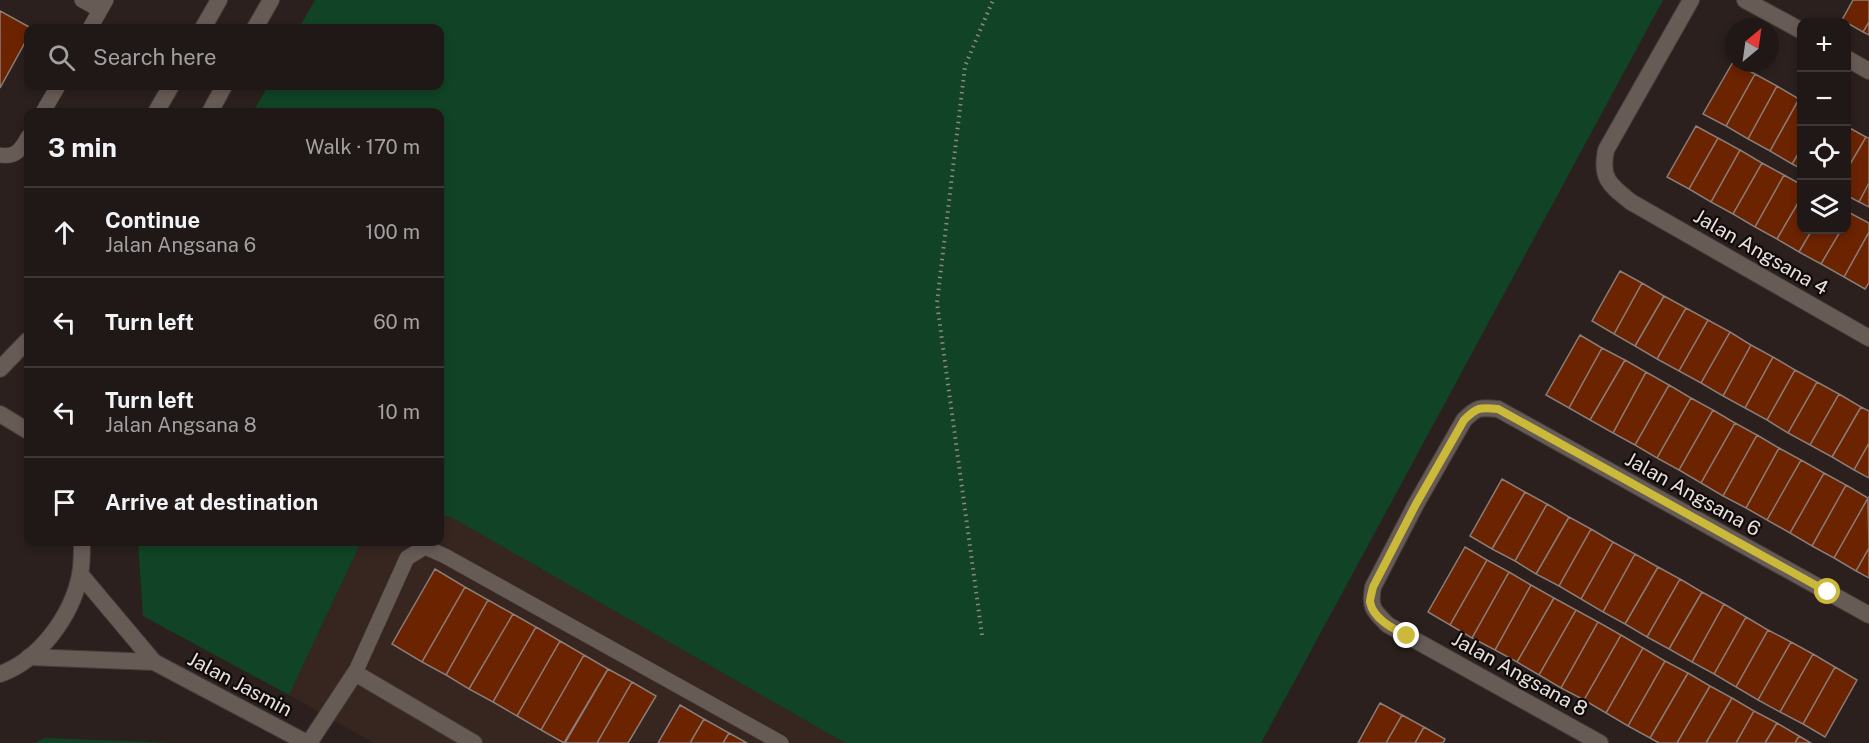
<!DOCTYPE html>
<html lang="en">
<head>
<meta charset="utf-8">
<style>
  body { margin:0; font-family:"Public Sans",sans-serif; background:#2d2523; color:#f1f3f6 }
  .controls { position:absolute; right:18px; top:18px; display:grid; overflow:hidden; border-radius:12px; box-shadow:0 3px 9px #0003 }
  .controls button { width:54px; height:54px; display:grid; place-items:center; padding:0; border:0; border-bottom:2px solid #3d3735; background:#201816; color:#f1f3f6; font:30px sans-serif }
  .compass { position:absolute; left:1725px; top:18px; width:54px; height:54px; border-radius:50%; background:#201816; box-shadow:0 3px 9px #0003; rotate:29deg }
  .stop { position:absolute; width:18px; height:18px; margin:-14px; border:4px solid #cbb939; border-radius:50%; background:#fff }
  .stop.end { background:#cbb939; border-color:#fff; box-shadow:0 2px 6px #0008 }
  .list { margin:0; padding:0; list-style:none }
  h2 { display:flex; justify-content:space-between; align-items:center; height:78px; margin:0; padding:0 24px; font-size:26px }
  h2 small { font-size:20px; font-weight:400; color:#a2a0a1 }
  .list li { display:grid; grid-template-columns:39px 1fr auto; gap:18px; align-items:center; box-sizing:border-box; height:90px; padding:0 24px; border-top:2px solid #3d3735 }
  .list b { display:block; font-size:22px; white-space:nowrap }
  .list p { margin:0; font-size:20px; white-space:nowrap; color:#a2a0a1 }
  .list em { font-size:20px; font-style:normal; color:#a2a0a1 }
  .icon { flex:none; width:33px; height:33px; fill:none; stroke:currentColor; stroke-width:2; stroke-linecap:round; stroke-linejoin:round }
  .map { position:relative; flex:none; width:1869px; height:743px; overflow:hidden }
  .search { position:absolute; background:#201816; box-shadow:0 3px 9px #0003; left:24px; top:24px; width:420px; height:66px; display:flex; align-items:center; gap:15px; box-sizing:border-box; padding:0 21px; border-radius:12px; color:#a2a0a1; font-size:22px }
  .panel { position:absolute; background:#201816; box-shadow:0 3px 9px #0003; left:24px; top:108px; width:420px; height:438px; border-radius:12px }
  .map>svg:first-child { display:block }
</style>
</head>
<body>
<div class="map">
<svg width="1869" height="743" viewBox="0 0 1869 743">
  <rect width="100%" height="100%" fill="#2b201d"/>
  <path fill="#36261f" d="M440 515 451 517 845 743H374L289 695 361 542H440Z"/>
  <path fill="#114426" d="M315 0H1663L1261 743H845L451 517 440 515V112H253L268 86H440V28H299Z
    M138 542H361L289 695 143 616Z
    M45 738 172 743H34Z"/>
  <path fill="#6c2300" stroke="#8a7d79" stroke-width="1.5" d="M1853 0H1869V22L1863 32 1842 20Z
    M0 11 31 28H28V37L0 88Z
    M1869 22V35L1863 32Z
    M1733 62 1755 74 1726 126 1703 114Z
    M1755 74 1777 86 1748 139 1726 126Z
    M1777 86 1799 99 1770 151 1748 139Z
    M1799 99 1802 100V148L1792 164 1770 151Z
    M1696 126 1718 138 1689 189 1667 177Z
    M1846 126 1866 137 1846 171Z
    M1866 137 1869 138V183L1859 202 1846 195V171Z
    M1718 138 1740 150 1711 202 1689 189Z
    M1802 148V169L1792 164Z
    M1740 150 1762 163 1733 214 1711 202Z
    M1762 163 1784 175 1755 227 1733 214Z
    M1784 175 1802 185V196L1777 239 1755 227Z
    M1869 183V207L1859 202Z
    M1802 196V230H1812L1799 252 1777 239Z
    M1850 213 1869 223V232L1844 277 1821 264 1841 230H1846V219Z
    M1812 230H1841L1821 264 1799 252Z
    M1869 232V283L1865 289 1844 277Z
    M1620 271 1642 283 1614 334 1592 321Z
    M1642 283 1664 296 1635 346 1614 334Z
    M1664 296 1686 308 1657 359 1635 346Z
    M1686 308 1708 320 1679 371 1657 359Z
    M1708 320 1730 332 1701 383 1679 371Z
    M1730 332 1751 345 1723 396 1701 383Z
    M1580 335 1602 348 1569 408 1546 395Z
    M1751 345 1773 357 1745 408 1723 396Z
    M1602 348 1625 360 1590 420 1569 408Z
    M1773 357 1795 370 1767 420 1745 408Z
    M1625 360 1646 372 1613 433 1590 420Z
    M1795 370 1817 382 1788 433 1767 420Z
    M1646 372 1669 385 1635 445 1613 433Z
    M1817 382 1839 394 1810 445 1788 433Z
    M1669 385 1691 398 1657 458 1635 445Z
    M1839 394 1861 407 1832 457 1810 445Z
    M1691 398 1713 410 1679 470 1657 458Z
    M1861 407 1869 411V443L1854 470 1832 457Z
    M1713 410 1735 423 1701 483 1679 470Z
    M1735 423 1757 435 1723 496 1701 483Z
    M1757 435 1779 448 1746 508 1723 496Z
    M1869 443V478L1854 470Z
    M1779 448 1801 460 1767 520 1746 508Z
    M1801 460 1824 473 1790 533 1767 520Z
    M1824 473 1846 485 1812 546 1790 533Z
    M1502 479 1525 492 1492 549 1470 536Z
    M1846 485 1868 498 1834 558 1812 546Z
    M1525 492 1547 504 1515 561 1492 549Z
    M1868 498 1869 548 1856 571 1834 558Z
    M1547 504 1569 517 1536 574 1515 561Z
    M1569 517 1591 529 1559 586 1536 574Z
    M1591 529 1613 542 1581 599 1559 586Z
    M1613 542 1635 554 1603 612 1581 599Z
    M1465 547 1487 560 1450 625 1428 612Z
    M1869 548V578L1856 571Z
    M1635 554 1658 567 1625 624 1603 612Z
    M1487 560 1509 572 1472 638 1450 625Z
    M1658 567 1680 579 1647 637 1625 624Z
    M435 569 465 587 422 662 392 644Z
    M1509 572 1531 585 1495 650 1472 638Z
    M1680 579 1702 592 1669 649 1647 637Z
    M1531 585 1554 598 1517 662 1495 650Z
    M465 587 488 600 446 675 422 662Z
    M1702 592 1724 604 1692 662 1669 649Z
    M1554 598 1576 610 1539 675 1517 662Z
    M488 600 513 614 469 689 446 675Z
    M1724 604 1746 617 1714 674 1692 662Z
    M1576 610 1598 622 1561 688 1539 675Z
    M513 614 536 627 493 702 469 689Z
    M1746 617 1768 630 1736 687 1714 674Z
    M1598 622 1621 635 1584 700 1561 688Z
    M536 627 560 641 517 716 493 702Z
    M1768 630 1791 642 1758 700 1736 687Z
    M1621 635 1643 648 1606 713 1584 700Z
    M560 641 584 655 541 730 517 716Z
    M1791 642 1813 654 1780 712 1758 700Z
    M1643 648 1665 661 1628 726 1606 713Z
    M1813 654 1835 667 1803 724 1780 712Z
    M584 655 608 669 564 743 541 730Z
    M1665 661 1688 673 1650 738 1628 726Z
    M1835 667 1857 680 1825 737 1803 724Z
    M608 669 632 682 597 743H565Z
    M1688 673 1710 686 1677 743H1659L1650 738Z
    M632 682 656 696 628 743H597Z
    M1710 686 1732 698 1706 743H1677Z
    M1732 698 1754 711 1736 743H1706Z
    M1380 703 1402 715 1386 743H1358Z
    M680 705 704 719 690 743H658Z
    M1754 711 1777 723 1765 743H1736Z
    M1402 715 1424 727 1415 743H1386Z
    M704 719 729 733 723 743H690Z
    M1777 723 1799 736 1795 743H1765Z
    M1424 727 1445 739 1443 743H1415Z
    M729 733 747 743H723Z
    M1799 736 1811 743H1795Z"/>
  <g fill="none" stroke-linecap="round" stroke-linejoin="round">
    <g stroke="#463d3a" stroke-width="16">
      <path id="service" d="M82 0 100 10
        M90 28 106 0
        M43 112 58 86
        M0 155C15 158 21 150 28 137
        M355 673 407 558 425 547 445 556 781 743"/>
    </g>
    <g stroke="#463d3a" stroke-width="18">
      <path id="minor" d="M1691 0 1606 150C1600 179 1610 185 1631 202L1869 338
        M1745 0 1802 31
        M1846 58 1869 71
        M80 574 154 662 307 743
        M29 657 154 662
        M309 743 355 673 474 743
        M1600 743 1388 625C1374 611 1369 608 1373 587L1416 504 1464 420C1477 407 1480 407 1498 409L1869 615"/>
    </g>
    <g stroke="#463d3a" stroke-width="18">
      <path id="secondary" d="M203 28 219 0
        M255 28 271 0
        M156 112 171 86
        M210 112 224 86
        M0 369 28 340
        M0 414 28 431
        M0 674C40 660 72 615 80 575 82 564 82 552 82 542"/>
    </g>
    <path stroke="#8f8683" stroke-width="4" stroke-dasharray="1.5 4.5" stroke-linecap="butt" d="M982 635 937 303 965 66 993 0"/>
    <use href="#service" stroke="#675b56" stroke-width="15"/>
    <use href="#minor" stroke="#675b56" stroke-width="16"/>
    <use href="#secondary" stroke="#675b56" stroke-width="16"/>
  </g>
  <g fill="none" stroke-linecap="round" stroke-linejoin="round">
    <path stroke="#cbb939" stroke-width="8" d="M1407 636C1394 629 1373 619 1370 602 1370 598 1372 592 1373 587L1416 504 1464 420C1477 407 1480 407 1498 409L1828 592"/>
  </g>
  <g text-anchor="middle" stroke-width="4.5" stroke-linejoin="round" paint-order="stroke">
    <g font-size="20" fill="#e7e0dd" stroke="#100b0a">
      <text transform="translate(1761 252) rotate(30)" y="7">Jalan Angsana 4</text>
      <text transform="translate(1693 494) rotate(29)" y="7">Jalan Angsana 6</text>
      <text transform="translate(1520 674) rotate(29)" y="7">Jalan Angsana 8</text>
      <text transform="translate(240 684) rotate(28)" y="7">Jalan Jasmin</text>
    </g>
  </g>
</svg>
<div class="controls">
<button>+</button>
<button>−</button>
<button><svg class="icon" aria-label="locate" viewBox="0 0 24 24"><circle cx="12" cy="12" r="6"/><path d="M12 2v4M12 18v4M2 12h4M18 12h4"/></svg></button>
<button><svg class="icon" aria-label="layers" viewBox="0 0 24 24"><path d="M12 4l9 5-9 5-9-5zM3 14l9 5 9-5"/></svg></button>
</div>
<svg class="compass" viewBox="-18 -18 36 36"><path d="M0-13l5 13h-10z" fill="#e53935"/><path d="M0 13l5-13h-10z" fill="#a2a0a1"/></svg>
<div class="stop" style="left:1828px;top:592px"></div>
<div class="stop end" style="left:1407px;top:636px"></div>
<div class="search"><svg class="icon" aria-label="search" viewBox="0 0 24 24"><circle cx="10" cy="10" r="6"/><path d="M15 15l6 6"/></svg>Search here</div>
<section class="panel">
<h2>3 min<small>Walk · 170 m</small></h2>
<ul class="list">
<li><svg class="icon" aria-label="ahead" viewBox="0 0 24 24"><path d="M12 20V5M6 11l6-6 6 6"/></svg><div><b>Continue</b><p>Jalan Angsana 6</p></div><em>100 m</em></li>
<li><svg class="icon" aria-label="left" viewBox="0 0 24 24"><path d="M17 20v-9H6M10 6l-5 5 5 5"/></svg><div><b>Turn left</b></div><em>60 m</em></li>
<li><svg class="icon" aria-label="left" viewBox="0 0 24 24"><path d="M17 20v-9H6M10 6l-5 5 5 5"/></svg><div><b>Turn left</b><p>Jalan Angsana 8</p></div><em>10 m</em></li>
<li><svg class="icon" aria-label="arrive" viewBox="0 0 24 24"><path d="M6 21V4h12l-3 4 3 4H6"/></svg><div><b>Arrive at destination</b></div></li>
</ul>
</section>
</div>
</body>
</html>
